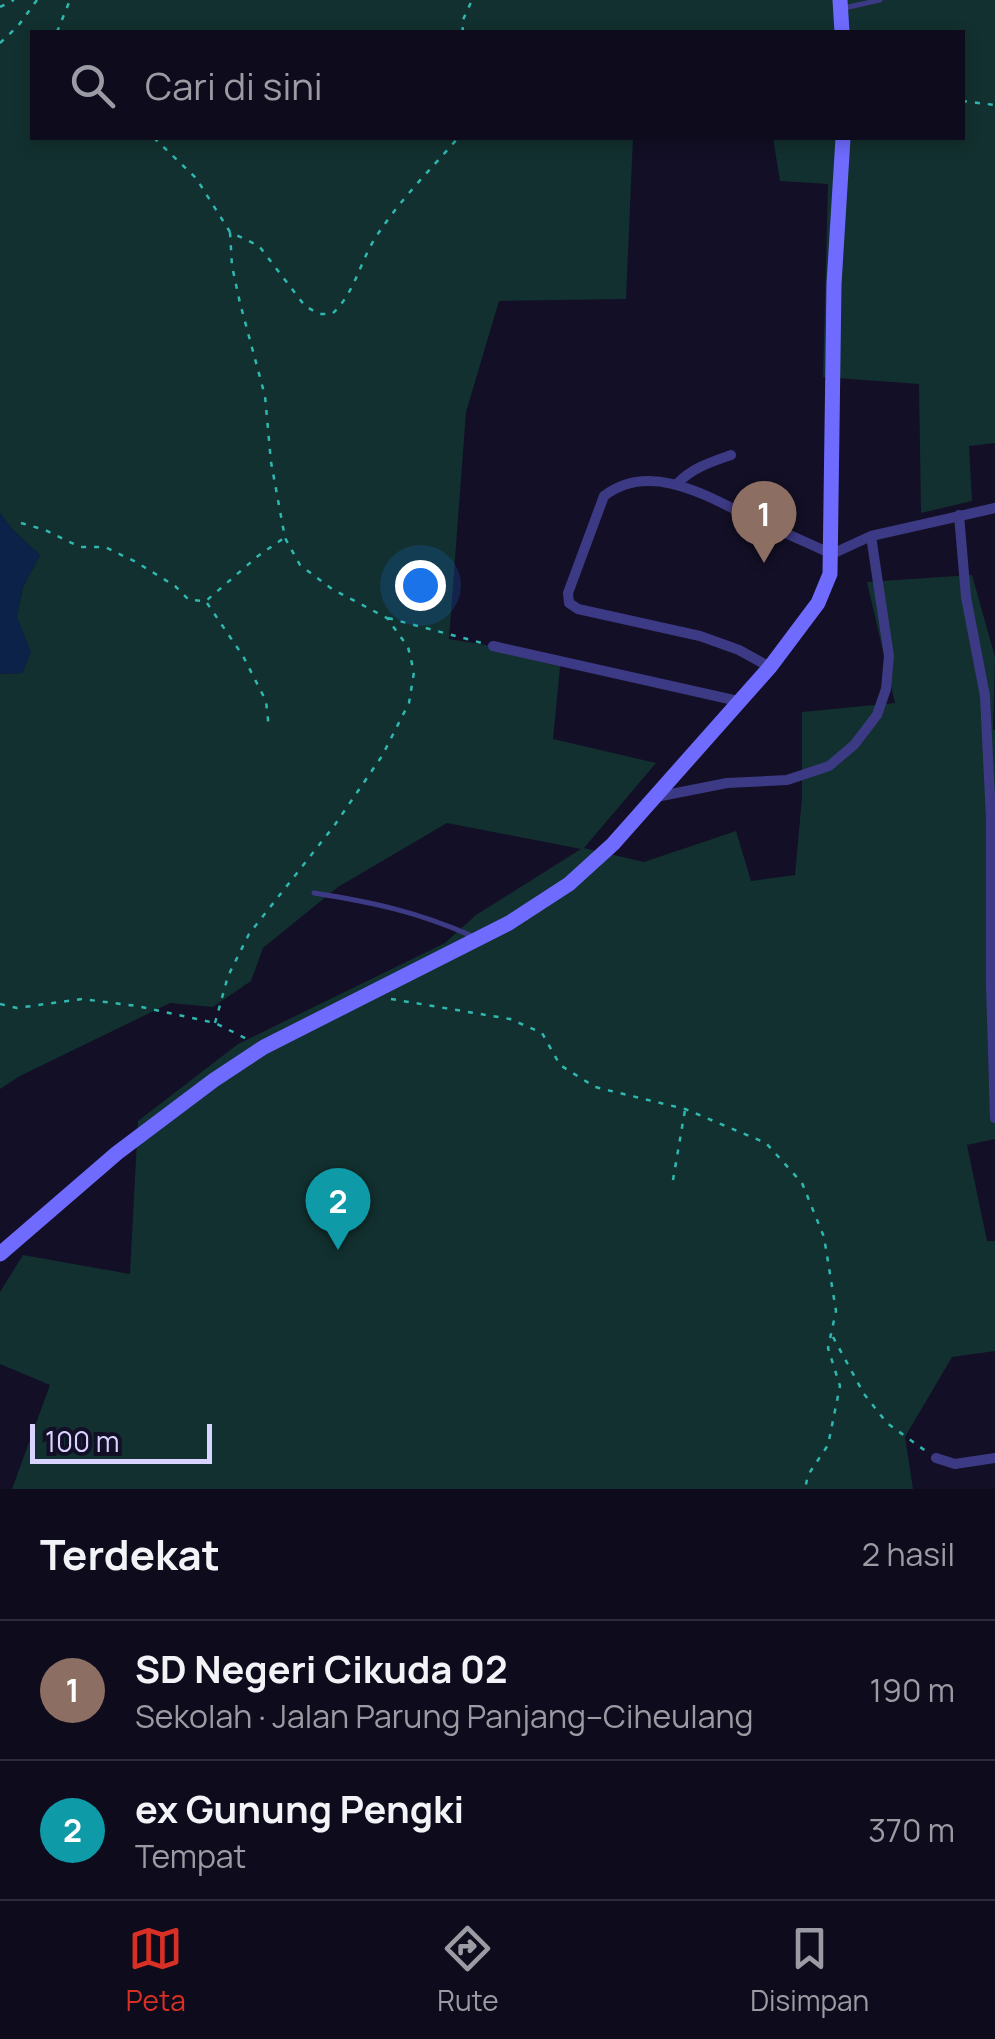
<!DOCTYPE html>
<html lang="id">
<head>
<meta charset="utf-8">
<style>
  body { margin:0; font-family:Manrope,sans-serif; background:#171425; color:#f1f3f6 }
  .scale { position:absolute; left:30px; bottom:25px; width:182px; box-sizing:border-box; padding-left:10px; border:5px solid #d9d4ff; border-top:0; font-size:28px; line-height:35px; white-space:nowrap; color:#d9d4ff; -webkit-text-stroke:8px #130f26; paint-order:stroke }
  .you { position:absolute; left:420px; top:585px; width:35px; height:35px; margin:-25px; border:8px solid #fff; border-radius:50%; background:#1a73e8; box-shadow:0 0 0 15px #1a73e833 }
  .badge { display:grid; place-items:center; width:65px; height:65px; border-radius:50%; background:#d93025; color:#fff; font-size:32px; font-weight:700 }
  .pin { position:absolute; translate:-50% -82px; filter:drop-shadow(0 2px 5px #0008) }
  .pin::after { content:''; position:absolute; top:52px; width:35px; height:30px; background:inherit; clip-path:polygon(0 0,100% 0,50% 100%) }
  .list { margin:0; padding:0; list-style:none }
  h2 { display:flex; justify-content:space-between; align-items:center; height:130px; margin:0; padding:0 40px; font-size:42px }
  h2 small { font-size:32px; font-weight:400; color:#9b9ba3 }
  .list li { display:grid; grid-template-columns:65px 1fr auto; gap:30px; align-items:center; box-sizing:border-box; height:140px; padding:0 40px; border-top:2px solid #2e2b3b }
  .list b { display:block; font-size:38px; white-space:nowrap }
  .list p { margin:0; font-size:32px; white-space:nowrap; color:#9b9ba3 }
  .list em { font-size:32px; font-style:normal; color:#9b9ba3 }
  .icon { flex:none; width:55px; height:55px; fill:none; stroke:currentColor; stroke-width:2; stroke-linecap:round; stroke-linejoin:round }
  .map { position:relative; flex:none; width:995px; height:1489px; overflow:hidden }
  .search { position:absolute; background:#0e0b1c; box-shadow:0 5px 15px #0003; left:30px; right:30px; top:30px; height:110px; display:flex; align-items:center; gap:25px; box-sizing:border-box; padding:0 35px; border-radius:0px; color:#9b9ba3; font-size:38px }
  .sheet { height:410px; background:#0e0b1c }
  nav { display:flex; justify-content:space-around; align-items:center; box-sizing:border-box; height:140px; border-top:2px solid #2e2b3b; background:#0e0b1c; font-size:28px; color:#9b9ba3 }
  nav a { display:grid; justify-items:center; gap:5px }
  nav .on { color:#d93025 }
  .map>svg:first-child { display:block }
</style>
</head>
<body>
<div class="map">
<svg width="995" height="1489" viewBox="0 0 995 1489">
  <rect width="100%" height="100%" fill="#130f26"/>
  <path fill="#12302f" d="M0 0H995V443L969 446 972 501 921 513 919 384 823 377 828 184 780 181 773 138H962V32H32V138H633L626 299 499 301 466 412 449 639 561 657 553 739 656 763 584 848 644 862 736 831 751 881 795 875 802 797V712L895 703 867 582 972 575 995 657 993 730H995V1139L967 1145 987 1241H995V1351L952 1357 905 1437 913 1489H12L50 1385 0 1364V1292L23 1255 130 1274 138 1121 238 1044 445 943 476 915 581 849 447 823 338 887 263 948 251 981 213 1007 170 1003 20 1076 0 1089V674L23 673 17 616 23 587 40 555 12 529 0 513Z"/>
  <path fill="#0c2248" d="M0 513 12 529 40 555 23 587 17 616 31 652 23 673 0 674Z"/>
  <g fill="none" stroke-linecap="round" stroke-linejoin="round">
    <path stroke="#2fb8b0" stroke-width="2.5" stroke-dasharray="5 8" stroke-linecap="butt" d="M0 7 14 0
      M57 32 70 0
      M463 32 462 22 472 0
      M0 43 18 26 37 0
      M962 101 995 105
      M154 138 196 178 230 232 259 246 305 306 319 314H332C354 294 359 265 374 240 397 203 430 170 458 138
      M21 523 45 530 80 547H105L136 562 175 586 189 600 206 601 258 556 284 538
      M207 603 243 656 266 701 269 729
      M388 618 482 643
      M391 999 510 1019 542 1033 560 1065 595 1087 685 1109 766 1143 802 1183 824 1237 836 1311 828 1348 840 1386 828 1445 808 1475 805 1489
      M0 1004 17 1008 82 999 137 1006 215 1023 249 1040
      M215 1023 228 976 249 934 334 826 382 756 409 703 414 672 408 647 387 618 332 589 300 565 285 538 271 462 265 396 240 303 232 266 230 232
      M673 1180 685 1110
      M833 1337 864 1394 887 1423 927 1452"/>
    <path stroke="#3d3a85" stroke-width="5" d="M844 8 880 0
      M314 893C372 902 418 912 472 936"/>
    <path stroke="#3d3a85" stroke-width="10" d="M677 484C692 468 711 462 731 455
      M959 515 966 597 985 696 991 818V984L995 1118
      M493 646 738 701
      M770 667 739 650 700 636 578 609 569 603 568 593 604 496C650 460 709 497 752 518 779 530 805 542 832 554L871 536 995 508
      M656 797 727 783 787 780 829 766 854 745 877 715 886 689 889 656 871 536
      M936 1458 955 1464 995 1458"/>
    <path stroke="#6f6bff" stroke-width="15" d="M840 0 842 32
      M0 1254 117 1153 214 1080 264 1047 509 923 569 884 613 844 770 667 818 603 830 574 834 284 843 138"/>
  </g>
</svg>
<div class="scale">100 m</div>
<div class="you"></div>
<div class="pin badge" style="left:764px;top:563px;background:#8d6e63">1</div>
<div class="pin badge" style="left:338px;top:1250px;background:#0f9aa8">2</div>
<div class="search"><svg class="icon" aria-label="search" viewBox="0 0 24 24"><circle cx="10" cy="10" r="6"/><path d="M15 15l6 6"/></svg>Cari di sini</div>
</div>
<section class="sheet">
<h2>Terdekat<small>2 hasil</small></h2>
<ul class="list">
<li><span class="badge" style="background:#8d6e63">1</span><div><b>SD Negeri Cikuda 02</b><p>Sekolah · Jalan Parung Panjang–Ciheulang</p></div><em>190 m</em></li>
<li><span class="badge" style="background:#0f9aa8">2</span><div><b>ex Gunung Pengki</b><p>Tempat</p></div><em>370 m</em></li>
</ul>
</section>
<nav>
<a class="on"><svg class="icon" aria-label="map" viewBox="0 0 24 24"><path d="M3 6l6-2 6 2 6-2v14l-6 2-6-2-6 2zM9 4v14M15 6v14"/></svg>Peta</a>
<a><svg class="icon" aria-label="directions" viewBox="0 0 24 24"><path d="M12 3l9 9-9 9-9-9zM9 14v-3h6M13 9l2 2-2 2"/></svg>Rute</a>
<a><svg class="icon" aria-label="saved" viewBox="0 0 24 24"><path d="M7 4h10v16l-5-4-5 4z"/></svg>Disimpan</a>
</nav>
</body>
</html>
